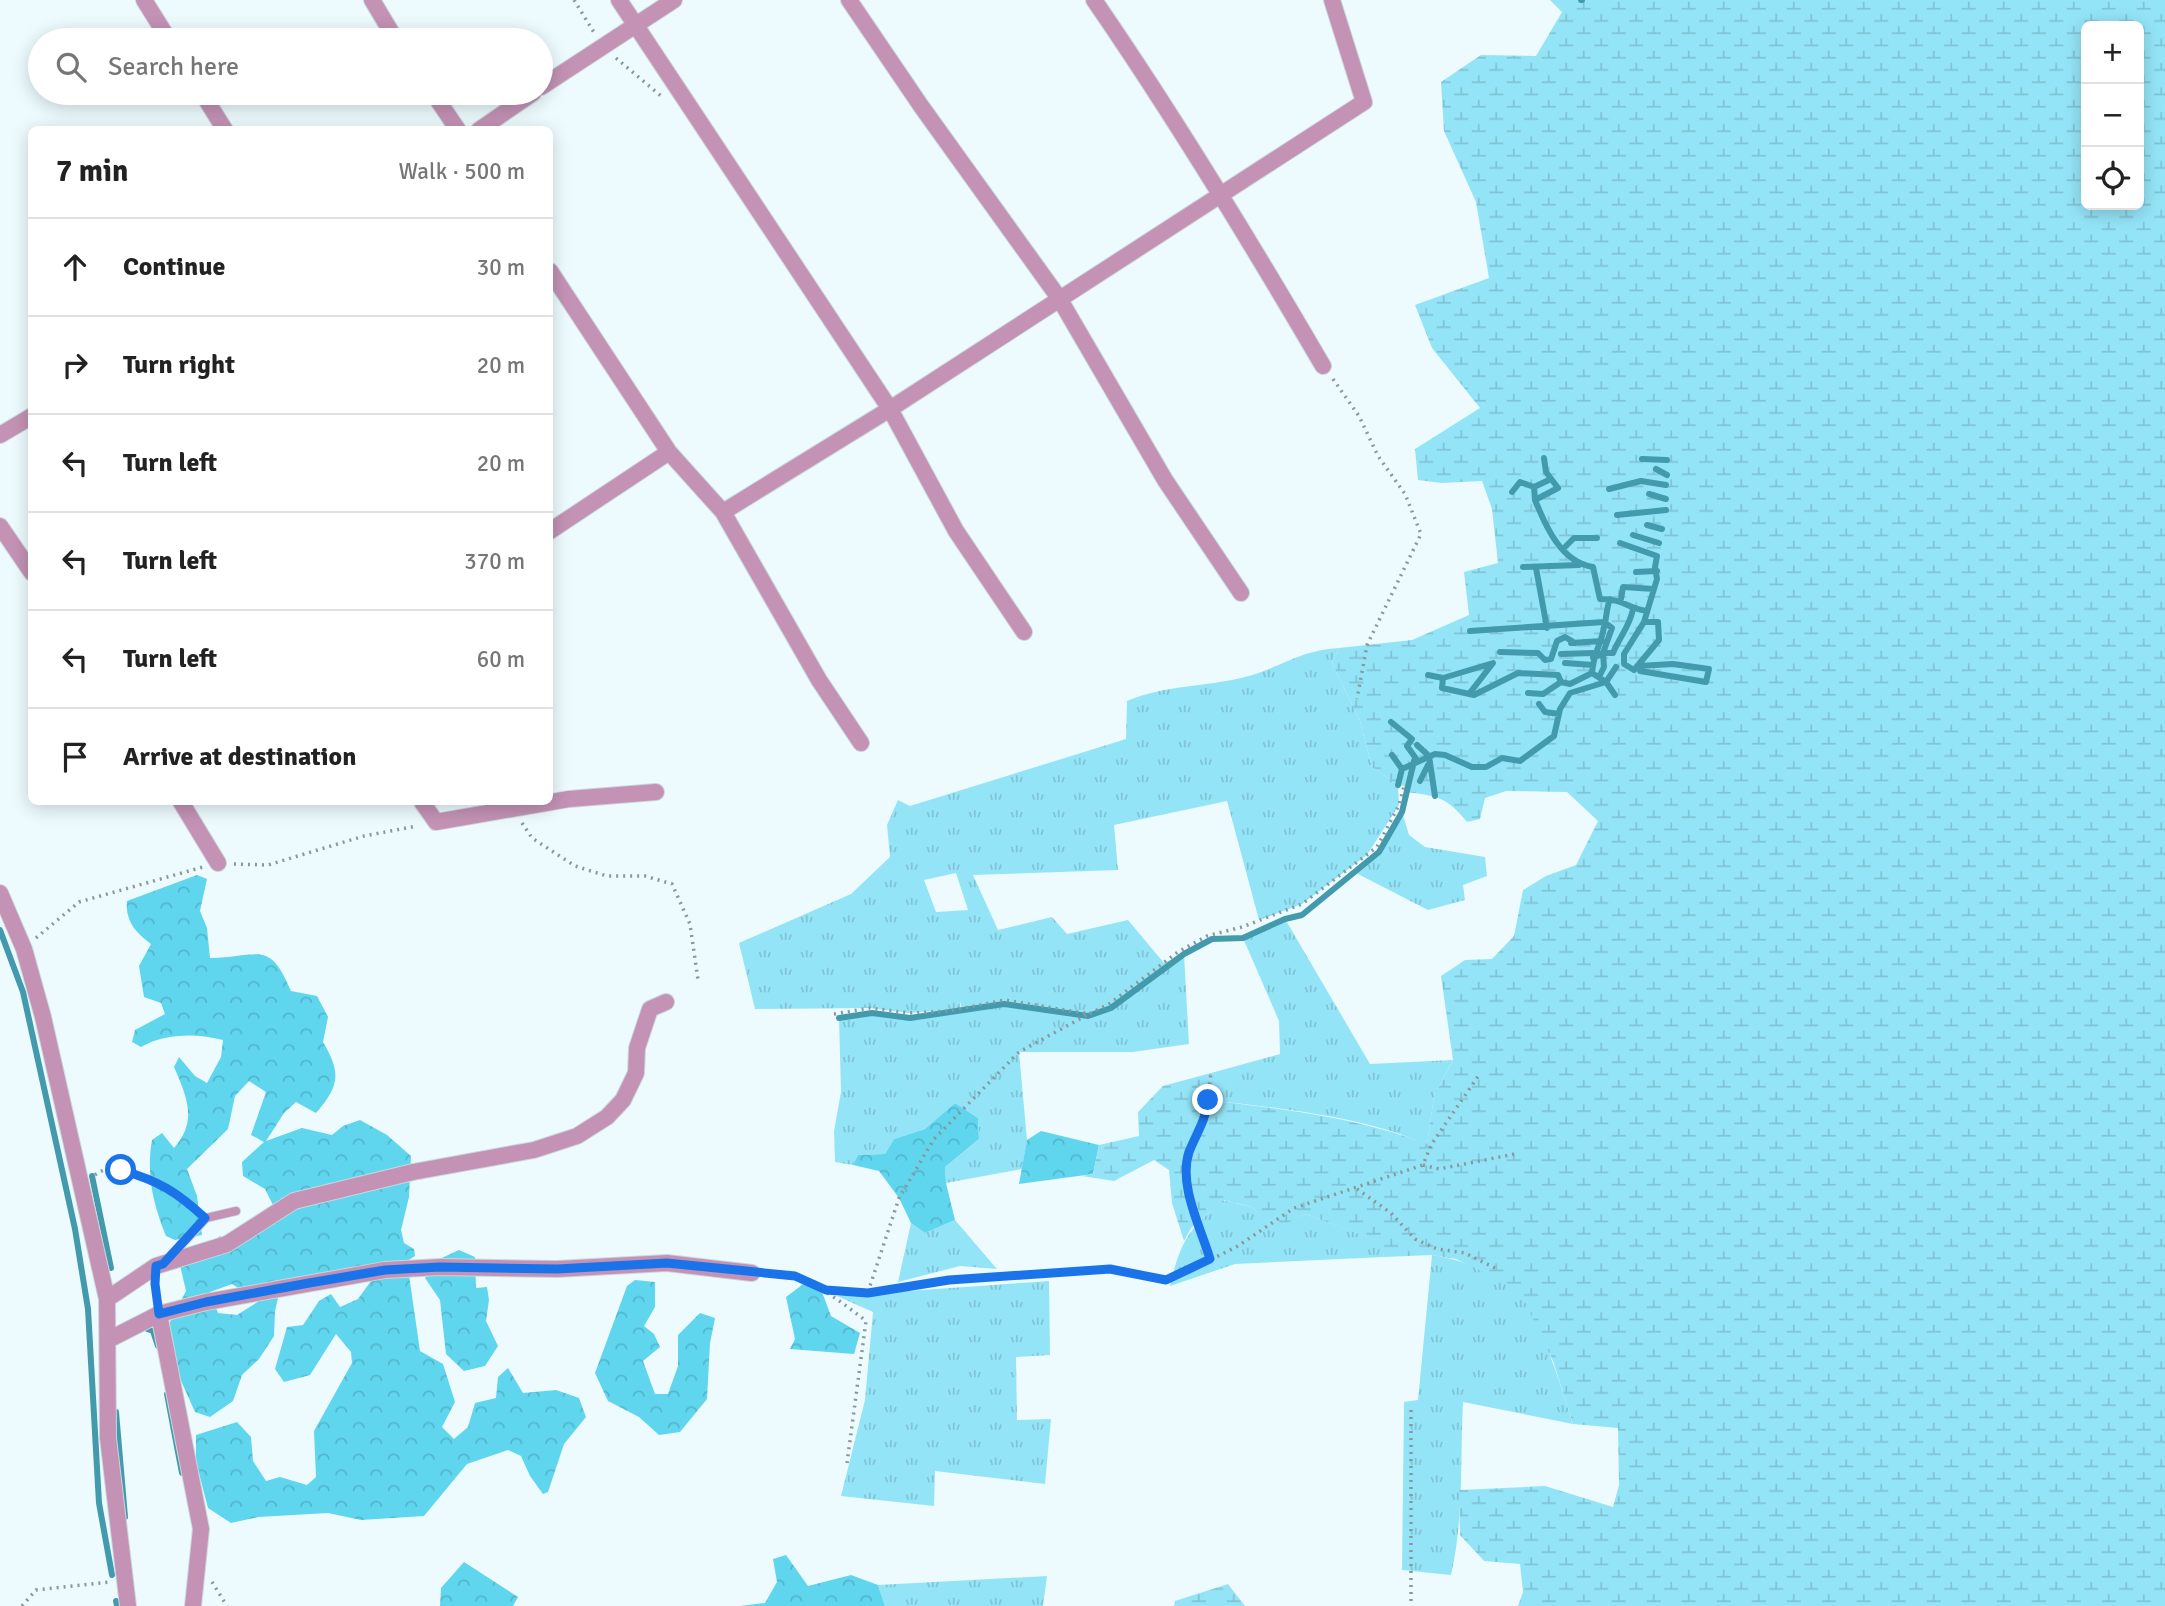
<!DOCTYPE html>
<html lang="en">
<head>
<meta charset="utf-8">
<style>
  body { margin:0; font-family:Signika,sans-serif; background:#f2f2f2; color:#222 }
  .controls { position:absolute; right:21px; top:21px; display:grid; overflow:hidden; border-radius:10px; box-shadow:0 4px 18px #0003 }
  .controls button { width:63px; height:63px; display:grid; place-items:center; padding:0; border:0; border-bottom:2px solid #e0e0e0; background:#fff; color:#222; font:35px sans-serif }
  .stop { position:absolute; width:21px; height:21px; margin:-16px; border:5px solid #1a73e8; border-radius:50%; background:#fff }
  .stop.end { background:#1a73e8; border-color:#fff; box-shadow:0 2px 7px #0008 }
  .list { margin:0; padding:0; list-style:none }
  h2 { display:flex; justify-content:space-between; align-items:center; height:91px; margin:0; padding:0 28px; font-size:30px }
  h2 small { font-size:23px; font-weight:400; color:#767676 }
  .list li { display:grid; grid-template-columns:46px 1fr auto; gap:21px; align-items:center; box-sizing:border-box; height:98px; padding:0 28px; border-top:2px solid #e0e0e0 }
  .list b { display:block; font-size:26px; white-space:nowrap }
  .list em { font-size:23px; font-style:normal; color:#767676 }
  .icon { flex:none; width:38px; height:38px; fill:none; stroke:currentColor; stroke-width:2; stroke-linecap:round; stroke-linejoin:round }
  .map { position:relative; flex:none; width:2165px; height:1606px; overflow:hidden }
  .search { position:absolute; background:#fff; box-shadow:0 4px 18px #0003; left:28px; top:28px; width:525px; height:77px; display:flex; align-items:center; gap:18px; box-sizing:border-box; padding:0 24px; border-radius:38px; color:#767676; font-size:26px }
  .panel { position:absolute; background:#fff; box-shadow:0 4px 18px #0003; left:28px; top:126px; width:525px; height:679px; border-radius:10px }
  .map>svg:first-child { display:block }
</style>
</head>
<body>
<div class="map">
<svg width="2165" height="1606" viewBox="0 0 2165 1606">
  <defs>
    <pattern id="grass-tufts" width="24" height="20" patternUnits="userSpaceOnUse" patternTransform="scale(1.75)"><rect width="24" height="20" fill="#94e4f7"/><path d="M3 7l-1-3M5 7V3M7 7l1-3M15 17l-1-3M17 17v-4M19 17l1-3" fill="none" stroke="#7fc3d4"/></pattern>
    <pattern id="forest-crowns" width="20" height="18" patternUnits="userSpaceOnUse" patternTransform="scale(1.75)"><rect width="20" height="18" fill="#5fd5ee"/><path d="M2 6a3 3 0 1 1 6 0M12 15a3 3 0 1 1 6 0" fill="none" stroke="#52b7cc"/></pattern>
    <pattern id="wetland-marsh" width="20" height="14" patternUnits="userSpaceOnUse" patternTransform="scale(1.75)"><rect width="20" height="14" fill="#94e4f7"/><path d="M1 5h8M5 5V1M11 12h8M15 12V8" fill="none" stroke="#7fc3d4"/></pattern>
  </defs>
  <rect width="100%" height="100%" fill="#edfbff"/>
  <path fill="url(#grass-tufts)" fill-rule="evenodd" d="M1339 648 1332 663 1360 721 1372 767 1398 785 1399 805 1367 855 1302 904 1259 920 1227 801 1114 825 1118 870 973 875 998 930 1052 917 1067 934 1128 920 1164 963 1184 954 1189 1044 1133 1052H1019L1027 1140 1022 1169 946 1183 945 1167 979 1139 978 1118 955 1103 925 1129 894 1139 885 1154 858 1155 853 1165 835 1162 834 1131 841 1092 839 1018C881 1012 920 1020 962 1012L960 1001V1009L909 1013 870 1008 755 1009 739 943 851 894 890 857 887 825 898 800 910 806 1126 739 1127 701C1164 685 1206 687 1245 677 1280 668 1300 650 1339 648ZM956 873 968 910 936 912 924 880Z
    M1402 812 1409 835 1425 847 1485 857 1487 876 1463 885 1465 900 1428 910 1354 872 1379 852Z
    M1285 919 1370 1064 1453 1060 1434 1096 1427 1145C1365 1116 1276 1108 1208 1100L1211 1073 1280 1054 1279 1021 1243 938Z
    M1222 1200 1252 1207 1275 1228 1305 1214 1382 1242 1384 1257 1235 1264 1170 1286C1181 1240 1188 1231 1222 1200Z
    M955 1220 997 1269 960 1266 898 1282 911 1223 925 1233Z
    M1432 1255C1457 1259 1497 1272 1518 1288 1534 1301 1566 1400 1573 1424L1463 1402C1460 1459 1464 1519 1451 1575L1402 1570 1404 1402 1418 1400Z
    M1049 1281 1050 1355 1016 1357 1017 1420 1051 1419 1045 1484 935 1471 934 1506 841 1496 865 1400 873 1312 837 1296Z
    M1047 1576 1043 1606H885L878 1585Z"/>
  <path fill="url(#forest-crowns)" fill-rule="evenodd" d="M197 875 207 879 200 911 207 928 210 958C260 957 269 939 291 991L317 996 328 1017 323 1042C341 1073 340 1085 316 1113L296 1102 284 1113 266 1141 302 1128 332 1135 343 1126 360 1120 387 1135 411 1156 409 1197 401 1230 404 1243 414 1249 415 1256 407 1261 420 1351 443 1364 455 1402 442 1427 454 1439 468 1427 475 1403 496 1398 498 1377 508 1368 523 1393 556 1390 579 1398 586 1417 564 1444 548 1492 543 1494 530 1476 521 1456 508 1450 467 1464 424 1516 361 1520 328 1513 258 1517 231 1523 208 1508 196 1462V1435L237 1422 251 1437 253 1461 266 1481 280 1477 307 1485 316 1477 314 1431 352 1363 351 1352 336 1334 310 1375 284 1382 275 1369 287 1327 303 1325 319 1301 331 1294 340 1307 358 1299 384 1263 282 1281 275 1311 274 1336 259 1359 242 1375 233 1401 210 1417 195 1412 178 1374 169 1324 186 1291 180 1265 220 1236 232 1248 263 1227 273 1205 265 1189 243 1176 242 1162 264 1142 251 1135 266 1092 249 1081 235 1096 228 1129 187 1169 197 1196 202 1235 175 1240 166 1236C153 1204 146 1174 152 1140L162 1133 174 1148C198 1121 187 1097 174 1067L179 1057 195 1076 207 1083 221 1057 223 1040C197 1033 165 1033 141 1047L132 1042 135 1030 165 1014 161 1003 144 997 139 966 151 944C136 933 125 921 127 901ZM232 1284 259 1301 237 1315 218 1313 210 1292Z
    M955 1103 978 1118 979 1139 945 1167 946 1183 955 1220 925 1233 911 1223 899 1198 879 1171 853 1165 858 1155 885 1154 894 1139 925 1129Z
    M1041 1131 1099 1145 1093 1174 1019 1184 1027 1140Z
    M459 1250 475 1257 476 1288 487 1287 489 1300 486 1321 498 1346 485 1366 464 1371 446 1354 440 1300 425 1278 433 1262Z
    M635 1280 655 1282V1307L644 1326 654 1334 660 1347 643 1361 655 1394H668L678 1366V1335L700 1313 715 1318 710 1343 707 1399 680 1432 659 1435 639 1417 608 1401 595 1373 627 1286Z
    M806 1282 822 1292 831 1316 860 1333 854 1354 790 1349 795 1339 786 1297Z
    M786 1555 808 1586 851 1575 878 1585 885 1606H740L765 1603 777 1582 773 1559Z
    M464 1562 518 1597 513 1606H440L441 1588Z"/>
  <path fill="url(#wetland-marsh)" fill-rule="evenodd" d="M1550 0H2165V1606H1518L1523 1592 1520 1564 1484 1561 1460 1535 1459 1490 1545 1486 1613 1507 1619 1485 1618 1428 1573 1424 1553 1361 1519 1289 1456 1259 1432 1255 1384 1257 1381 1242 1305 1214 1275 1229 1252 1207 1223 1200 1191 1228 1184 1241 1172 1203 1169 1170 1154 1160 1114 1181 1082 1176 1093 1174 1099 1145 1139 1136 1138 1112 1163 1086 1211 1073 1209 1100C1281 1109 1358 1117 1427 1144L1434 1096 1453 1060 1441 976 1465 960 1492 959 1514 936 1523 890 1546 876 1576 865 1598 821 1567 792 1506 791 1485 798 1480 819 1467 822C1448 798 1438 796 1407 792L1404 786 1398 785 1372 767 1360 721 1332 663 1339 648 1412 640 1469 615 1464 572 1498 563 1492 509 1482 481 1442 483 1418 480 1415 449 1480 408 1432 348 1415 305 1489 278 1476 202 1444 131 1441 82 1481 55 1536 56 1562 12ZM2086 26H2139V205H2086Z
    M1228 1584 1245 1606H1174L1175 1601Z"/>
  <g fill="none" stroke-linecap="round" stroke-linejoin="round">
    <path stroke="#439aad" stroke-width="6" d="M1581 0H1582
      M1544 458 1546 472 1558 488 1535 500C1546 527 1561 562 1593 567L1600 599C1625 599 1626 608 1647 611
      M1642 459 1667 460
      M1656 469 1667 475
      M1534 487 1551 479
      M1609 489 1641 481 1666 485
      M1512 492 1520 482 1534 487 1535 500
      M1649 494 1666 499
      M1617 515 1666 510
      M1647 525 1662 529
      M1633 535 1659 543
      M1620 543 1657 556 1655 567 1657 579 1644 622H1658L1659 640 1634 670
      M1563 549 1574 538H1597
      M1523 567 1579 565
      M1536 568 1547 628
      M1636 572 1657 571
      M1610 599C1606 609 1607 617 1604 627 1601 646 1594 650 1592 673L1606 682 1615 695
      M1621 599 1623 587 1654 589
      M1470 631 1604 622 1612 628 1603 653 1593 658
      M1571 643 1602 641
      M1500 652 1538 653 1545 660 1551 659 1557 641 1565 637 1575 643
      M1561 654 1593 653
      M1565 663 1593 665
      M1638 666 1673 664 1709 669 1706 682 1640 671
      M1634 670 1624 664V654L1644 622
      M1428 675 1443 678 1442 688 1474 695 1518 673 1558 675 1561 682 1570 684 1592 673
      M1599 677 1604 667 1603 653H1613C1620 636 1630 626 1633 609
      M1443 678 1493 663 1469 694
      M1528 693 1543 694 1561 682
      M1539 704 1545 712 1559 714
      M1391 722 1412 739 1407 746 1417 760
      M1417 745 1429 756 1435 796
      M1392 755 1402 769
      M1420 781 1428 765
      M1398 785 1402 769 1435 754 1445 755 1472 767H1486L1502 758 1520 761 1554 736 1560 709 1570 693 1606 682 1616 667
      M0 930 23 992 75 1229 88 1309 99 1503 112 1575
      M839 1018 872 1013 910 1018 1004 1004 1088 1016 1111 1008 1184 954 1212 939 1243 938 1285 919 1302 915 1379 852 1402 812 1414 761
      M92 1176 111 1268
      M142 1327 153 1331 158 1346
      M167 1394 182 1473
      M116 1412 125 1517
      M116 1601 117 1606"/>
    <g stroke="#cad8dc" stroke-width="10">
      <path id="lane" d="M170 1257 206 1218 236 1211"/>
    </g>
    <g stroke="#cad8dc" stroke-width="18">
      <path id="street" d="M144 0 169 40
        M372 0 396 40
        M619 0 890 409 956 531 1024 632
        M849 0 921 106 1059 298 1165 480 1241 593
        M1094 0C1176 119 1250 241 1323 366
        M541 87 674 0
        M202 93 225 130
        M433 93 458 130
        M479 130 533 93
        M550 271 669 452 723 512 819 680 861 743
        M0 435 32 416
        M723 512 890 409 1364 102 1332 0
        M0 526 32 573
        M550 531 669 452
        M181 802 218 863
        M422 802 436 822 569 799 656 792
        M0 893 24 949 43 1017 107 1299 108 1438 128 1606
        M107 1299 156 1266 227 1244 294 1201 413 1172 534 1150 577 1136 607 1117 623 1100 636 1073 637 1048 650 1009 666 1002
        M159 1314 201 1529 193 1606
        M108 1340 159 1314 206 1302 385 1270 440 1267 557 1269 667 1263 752 1273"/>
    </g>
    <path stroke="#89979b" stroke-width="3.5" stroke-dasharray="2 5" stroke-linecap="butt" d="M574 0 595 34
      M616 58 661 96
      M1333 379 1359 416 1378 456 1405 494 1421 534 1367 645 1357 699
      M522 823 532 838 575 866 607 876H645L672 884 690 924 698 980
      M234 864 268 865 364 836 417 826
      M36 938 79 902 203 867
      M834 1014 870 1008 909 1013 949 1011 1005 1000 1089 1014 1109 1004 1178 952 1207 936 1242 927 1302 904 1377 847 1399 805 1404 786
      M1423 1165 1439 1169 1515 1154
      M95 1175C121 1154 177 1192 196 1210
      M1357 1189 1391 1213 1415 1239 1437 1249 1465 1253 1495 1268
      M1210 1259 1187 1186 1189 1154 1206 1115 1211 1073
      M768 1274C812 1278 832 1295 866 1321L847 1463
      M826 1290 868 1292 949 1281 1110 1269 1166 1280 1174 1278 1238 1246 1294 1208 1423 1165 1431 1145 1479 1075
      M868 1292 899 1198 934 1139 1019 1052 1087 1015
      M1411 1410V1606
      M212 1582 227 1606
      M22 1606 36 1590 110 1582"/>
    <use href="#lane" stroke="#c492b5" stroke-width="8"/>
    <use href="#street" stroke="#c492b5" stroke-width="16"/>
  </g>
  <g fill="none" stroke-linecap="round" stroke-linejoin="round">
    <path stroke="#1a73e8" stroke-width="9" d="M121 1170C159 1181 177 1192 205 1218L163 1264 156 1266 155 1284 159 1314 206 1302 309 1283 385 1270 440 1267 557 1269 667 1263 795 1276 826 1290 868 1293 949 1280 1110 1269 1166 1280 1210 1259C1201 1228 1178 1185 1189 1152 1196 1134 1206 1120 1208 1100"/>
  </g>
</svg>
<div class="controls">
<button>+</button>
<button>−</button>
<button><svg class="icon" aria-label="locate" viewBox="0 0 24 24"><circle cx="12" cy="12" r="6"/><path d="M12 2v4M12 18v4M2 12h4M18 12h4"/></svg></button>
</div>
<div class="stop" style="left:121px;top:1170px"></div>
<div class="stop end" style="left:1208px;top:1100px"></div>
<div class="search"><svg class="icon" aria-label="search" viewBox="0 0 24 24"><circle cx="10" cy="10" r="6"/><path d="M15 15l6 6"/></svg>Search here</div>
<section class="panel">
<h2>7 min<small>Walk · 500 m</small></h2>
<ul class="list">
<li><svg class="icon" aria-label="ahead" viewBox="0 0 24 24"><path d="M12 20V5M6 11l6-6 6 6"/></svg><div><b>Continue</b></div><em>30 m</em></li>
<li><svg class="icon" aria-label="right" viewBox="0 0 24 24"><path d="M7 20v-9h11M14 6l5 5-5 5"/></svg><div><b>Turn right</b></div><em>20 m</em></li>
<li><svg class="icon" aria-label="left" viewBox="0 0 24 24"><path d="M17 20v-9H6M10 6l-5 5 5 5"/></svg><div><b>Turn left</b></div><em>20 m</em></li>
<li><svg class="icon" aria-label="left" viewBox="0 0 24 24"><path d="M17 20v-9H6M10 6l-5 5 5 5"/></svg><div><b>Turn left</b></div><em>370 m</em></li>
<li><svg class="icon" aria-label="left" viewBox="0 0 24 24"><path d="M17 20v-9H6M10 6l-5 5 5 5"/></svg><div><b>Turn left</b></div><em>60 m</em></li>
<li><svg class="icon" aria-label="arrive" viewBox="0 0 24 24"><path d="M6 21V4h12l-3 4 3 4H6"/></svg><div><b>Arrive at destination</b></div></li>
</ul>
</section>
</div>
</body>
</html>
